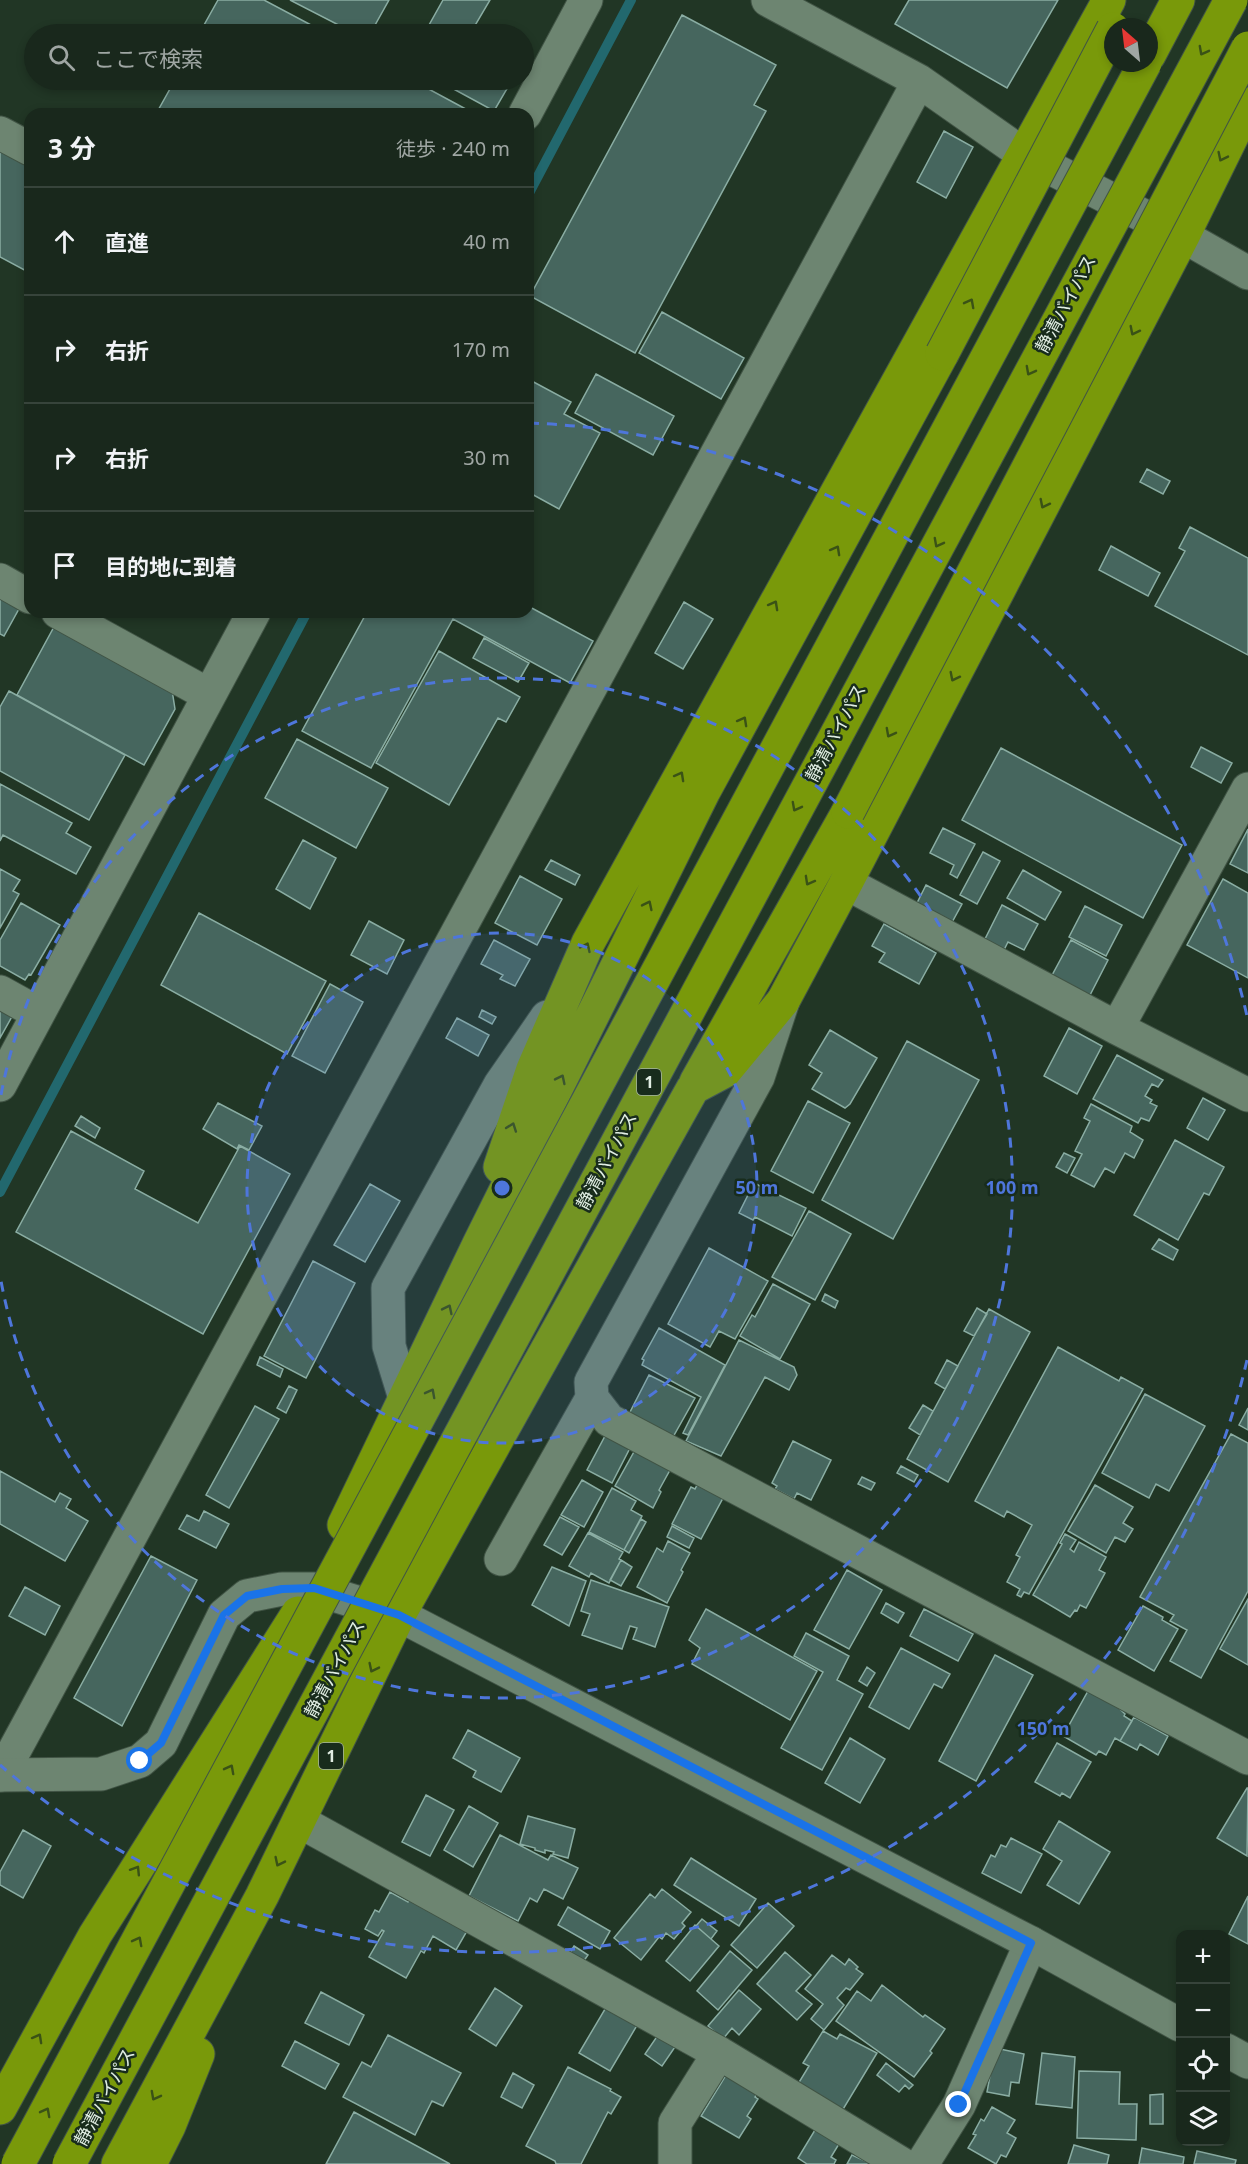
<!DOCTYPE html>
<html lang="ja">
<head>
<meta charset="utf-8">
<style>
  body { margin:0; font-family:"Noto Sans","Noto Sans JP",sans-serif; background:#223025; color:#f1f3f6 }
  .controls { position:absolute; right:18px; bottom:18px; display:grid; overflow:hidden; border-radius:12px; box-shadow:0 3px 9px #0003 }
  .controls button { width:54px; height:54px; display:grid; place-items:center; padding:0; border:0; border-bottom:2px solid #37443b; background:#19281c; color:#f1f3f6; font:30px sans-serif }
  .compass { position:absolute; left:1104px; top:18px; width:54px; height:54px; border-radius:50%; background:#19281c; box-shadow:0 3px 9px #0003; rotate:332deg }
  .stop { position:absolute; width:18px; height:18px; margin:-14px; border:4px solid #1a73e8; border-radius:50%; background:#fff }
  .stop.end { background:#1a73e8; border-color:#fff; box-shadow:0 2px 6px #0008 }
  .list { margin:0; padding:0; list-style:none }
  h2 { display:flex; justify-content:space-between; align-items:center; height:78px; margin:0; padding:0 24px; font-size:26px }
  h2 small { font-size:20px; font-weight:400; color:#9fa6a3 }
  .list li { display:grid; grid-template-columns:39px 1fr auto; gap:18px; align-items:center; box-sizing:border-box; height:108px; padding:0 24px; border-top:2px solid #37443b }
  .list b { display:block; font-size:22px; white-space:nowrap }
  .list em { font-size:20px; font-style:normal; color:#9fa6a3 }
  .icon { flex:none; width:33px; height:33px; fill:none; stroke:currentColor; stroke-width:2; stroke-linecap:round; stroke-linejoin:round }
  .map { position:relative; flex:none; width:1248px; height:2164px; overflow:hidden }
  .search { position:absolute; background:#19281c; box-shadow:0 3px 9px #0003; left:24px; top:24px; width:510px; height:66px; display:flex; align-items:center; gap:15px; box-sizing:border-box; padding:0 21px; border-radius:33px; color:#9fa6a3; font-size:22px }
  .panel { position:absolute; background:#19281c; box-shadow:0 3px 9px #0003; left:24px; top:108px; width:510px; height:510px; border-radius:18px }
  .map>svg:first-child { display:block }
</style>
</head>
<body>
<div class="map">
<svg width="1248" height="2164" viewBox="0 0 1248 2164">
  <rect width="100%" height="100%" fill="#213625"/>
  <g fill="none" stroke-linecap="round" stroke-linejoin="round">
    <path stroke="#22686e" stroke-width="10" d="M528 195 631 0
      M0 1192 307 612"/>
  </g>
  <path fill="#46665e" stroke="#8aada3" stroke-width="1.5" d="M218 0H264L328 34H199Z
    M290 0H389L370 34H356Z
    M443 0H490L470 34H424Z
    M909 0H1058L1007 88 895 24Z
    M682 15 776 65 754 105 766 111 635 353 530 296Z
    M175 80H412L475 114H156Z
    M437 80H512L494 111Z
    M944 131 973 147 946 198 917 182Z
    M0 151 30 167V273L0 257Z
    M662 312 744 358 721 399 639 353Z
    M596 374 674 416 653 455 575 413Z
    M528 379 571 402 564 414 600 433 559 509 528 492Z
    M1147 469 1170 481 1163 494 1140 482Z
    M1190 527 1248 558V655L1155 606 1185 551 1179 548Z
    M1111 546 1160 573 1148 596 1099 570Z
    M0 596 20 607 4 636 0 634Z
    M684 602 713 619 683 669 655 653Z
    M528 606 593 641 570 683 453 619 371 768 302 731 367 612H528Z
    M55 625 172 690 175 709 144 765 17 695Z
    M484 638 529 663 518 682 473 658Z
    M439 651 520 697 506 722 498 718 449 805 376 763Z
    M9 691 125 755 89 820 0 771V707Z
    M297 739 388 788 356 848 265 798Z
    M1201 747 1232 763 1221 783 1191 767Z
    M1001 748 1182 845 1143 918 962 820Z
    M0 784 72 823 66 833 91 847 76 874 3 835 0 841Z
    M943 828 975 844 957 878 950 874 954 865 930 853Z
    M1248 829V873L1230 864Z
    M303 840 336 858 310 909 276 889Z
    M983 852 1000 861 977 904 960 895Z
    M551 860 580 875 575 885 545 870Z
    M0 869 20 880 13 891 19 894 0 928Z
    M1023 870 1061 892 1045 920 1007 898Z
    M520 876 562 899 537 945 495 923Z
    M1223 879 1248 893V978L1187 945Z
    M926 885 962 904 950 926 915 907Z
    M21 903 60 925 31 975 29 974 25 980 0 966V940Z
    M1002 905 1038 924 1024 950 1008 942 1002 954 983 943Z
    M1085 906 1122 925 1106 956 1069 937Z
    M199 913 326 981 287 1054 161 985Z
    M369 921 404 940 387 974 351 955Z
    M884 924 936 953 919 984 879 962 885 953 872 946Z
    M494 940 530 959 515 986 500 979 503 975 481 964Z
    M1071 940 1108 960 1088 999 1050 979Z
    M330 984 363 1002 325 1073 292 1056Z
    M0 1006 14 1013 0 1038Z
    M482 1010 496 1017 492 1024 479 1017Z
    M457 1018 489 1035 478 1056 446 1038Z
    M1069 1028 1102 1046 1077 1094 1044 1076Z
    M830 1030 877 1058 850 1104 845 1108 812 1089 822 1073 809 1065Z
    M907 1041 979 1080 893 1239 822 1200Z
    M1117 1055 1163 1080 1158 1087 1152 1084 1145 1096 1152 1100 1150 1103 1157 1106 1149 1121 1141 1118 1138 1123 1093 1099Z
    M1203 1098 1225 1110 1208 1140 1187 1128Z
    M808 1101 850 1123 813 1193 771 1171Z
    M218 1103 262 1126 249 1150 239 1145 237 1149 203 1129Z
    M1091 1104 1132 1126 1130 1132 1143 1140 1134 1158 1125 1153 1114 1173 1105 1168 1094 1187 1071 1175 1082 1154 1075 1151 1090 1121 1084 1118Z
    M81 1116 100 1128 95 1138 75 1126Z
    M71 1131 144 1171 135 1189 198 1223 240 1146 290 1174 203 1334 16 1232Z
    M1175 1140 1224 1167 1209 1195 1204 1193 1178 1240 1134 1215Z
    M1064 1153 1075 1158 1067 1173 1056 1167Z
    M754 1183 806 1208 792 1236 755 1217 753 1220 739 1213Z
    M370 1184 400 1201 365 1262 334 1245Z
    M809 1211 851 1234 815 1300 772 1277Z
    M1159 1239 1178 1250 1173 1260 1152 1249Z
    M709 1248 768 1281 735 1339 719 1331 710 1347 668 1324Z
    M313 1261 355 1283 306 1378 264 1356Z
    M773 1284 810 1304 780 1359 740 1336 752 1315 755 1317Z
    M825 1294 838 1301 835 1308 822 1301Z
    M977 1308 987 1314 974 1336 964 1331Z
    M989 1309 1030 1332 948 1482 907 1459Z
    M659 1328 725 1365 688 1435 683 1433 701 1397 642 1365 644 1360 642 1359Z
    M739 1340 794 1367 797 1375 789 1390 765 1377 721 1456 686 1441Z
    M1058 1347 1119 1381 1121 1377 1143 1389 1029 1594 1024 1592 1021 1597 1017 1595 1020 1589 1007 1582 1020 1557 1016 1555 1032 1525 1007 1511 1004 1517 975 1501Z
    M260 1357 283 1369 280 1377 257 1365Z
    M947 1360 958 1366 945 1389 935 1383Z
    M649 1375 695 1398 673 1437 629 1414Z
    M289 1386 297 1390 286 1413 277 1408Z
    M1145 1394 1205 1426 1169 1491 1156 1484 1149 1498 1102 1473Z
    M923 1405 933 1411 920 1435 909 1428Z
    M255 1406 279 1419 229 1508 206 1495Z
    M1248 1408V1430L1239 1425Z
    M1231 1434 1248 1443V1591L1201 1678 1170 1661 1187 1630 1170 1621 1174 1615 1140 1597Z
    M605 1436 630 1448 612 1483 587 1470Z
    M793 1441 831 1460 811 1500 797 1493 794 1499 775 1489 777 1486 772 1483Z
    M635 1450 670 1470 659 1490 661 1492 653 1508 615 1486Z
    M901 1466 918 1475 914 1482 897 1473Z
    M0 1471 55 1502 60 1493 71 1499 66 1508 88 1521 65 1561 0 1524Z
    M862 1477 875 1483 871 1490 858 1484Z
    M582 1480 603 1492 584 1527 561 1515Z
    M697 1485 723 1498 701 1539 672 1524 691 1487 695 1489Z
    M1095 1485 1133 1507 1123 1523 1133 1529 1125 1542 1115 1537 1106 1553 1068 1531Z
    M612 1488 636 1501 631 1510 642 1516 624 1550 589 1532Z
    M204 1511 229 1524 216 1548 179 1529 187 1515 199 1521Z
    M560 1517 579 1527 562 1555 544 1545Z
    M641 1519 646 1522 629 1553 624 1550Z
    M672 1526 694 1538 689 1548 667 1537Z
    M588 1533 623 1552 619 1559 621 1560 609 1583 591 1573 589 1577 569 1566Z
    M1065 1534 1076 1540 1070 1549 1074 1552 1079 1542 1106 1557 1099 1570 1105 1573 1086 1608 1080 1605 1077 1611 1075 1610 1070 1617 1033 1595 1062 1544 1060 1543Z
    M668 1541 690 1553 681 1570 683 1572 667 1603 637 1587 657 1548 663 1552Z
    M151 1556 197 1580 122 1726 74 1698Z
    M621 1560 632 1567 621 1586 610 1580Z
    M552 1567 586 1581 569 1626 532 1605Z
    M847 1570 882 1590 849 1649 814 1630Z
    M591 1580 669 1607 655 1647 633 1639 637 1628 630 1626 622 1649 582 1635 590 1614 581 1611Z
    M25 1587 60 1606 45 1635 9 1616Z
    M1248 1599V1665L1220 1649Z
    M886 1603 904 1613 898 1623 881 1613Z
    M1143 1606 1163 1617 1162 1620 1178 1629 1154 1671 1118 1650Z
    M706 1609 817 1671 790 1720 692 1664 700 1648 689 1640Z
    M924 1609 973 1634 958 1661 910 1636Z
    M806 1633 849 1656 837 1680 863 1694 822 1770 781 1748 823 1672 794 1656Z
    M901 1648 950 1674 942 1688 934 1684 909 1729 869 1707Z
    M995 1655 1033 1675 976 1781 939 1761Z
    M867 1667 875 1673 867 1686 859 1681Z
    M1088 1691 1119 1708 1125 1714 1124 1716 1132 1721 1120 1741 1115 1738 1106 1755 1099 1751 1096 1755 1063 1736Z
    M1134 1717 1168 1736 1158 1755 1140 1744 1137 1750 1120 1741Z
    M468 1730 520 1758 501 1792 473 1777 476 1771 453 1758Z
    M850 1738 885 1759 860 1803 825 1783Z
    M1057 1743 1091 1762 1070 1798 1062 1793 1060 1796 1035 1782Z
    M1247 1788H1248L1247 1856 1217 1838Z
    M426 1795 454 1810 430 1856 402 1842Z
    M469 1806 498 1823 473 1867 444 1850Z
    M528 1816 575 1829 568 1858 553 1854 554 1852 545 1850V1853L535 1850V1848L520 1844Z
    M1059 1821 1110 1852 1079 1904 1047 1885 1062 1861 1043 1849Z
    M23 1830 51 1846 23 1898 0 1885V1872Z
    M500 1835 548 1860 551 1855 578 1868 563 1899 544 1889 537 1902 530 1898 518 1921 469 1896Z
    M1011 1838 1042 1854 1021 1893 982 1873 991 1855 995 1857 1001 1845 1006 1847Z
    M691 1858 756 1899 739 1926 674 1885Z
    M662 1889 691 1912 682 1923 685 1926 674 1939 666 1933 662 1939 659 1937 641 1960 614 1938 650 1894 655 1898Z
    M414 1891 467 1931 456 1950 433 1936 424 1953 421 1951 406 1978 369 1957 384 1931 382 1930 378 1936 365 1929 375 1910 379 1912 390 1892 408 1902Z
    M1248 1896V1944L1229 1934Z
    M768 1903 794 1926 757 1968 731 1945Z
    M568 1907 610 1931 600 1949 558 1925Z
    M702 1919 717 1931 711 1939 696 1926Z
    M695 1925 719 1946 690 1981 666 1961Z
    M574 1946 588 1955 581 1965 568 1956Z
    M730 1951 752 1970 718 2010 697 1991Z
    M785 1952 811 1975 796 1991 812 2004 797 2020 757 1984Z
    M832 1955 845 1965 849 1959 858 1967 856 1969 863 1974 850 1990 846 1988 837 1998 844 2005 824 2030 811 2019 823 2004 805 1989Z
    M882 1985 923 2017 925 2015 945 2029 930 2051 932 2053 914 2077 836 2021 857 1991 871 2001Z
    M495 1988 522 2006 496 2046 469 2029Z
    M739 1990 761 2009 739 2035 732 2028 723 2039 708 2026Z
    M321 1992 364 2015 349 2045 305 2023Z
    M608 2004 639 2022 610 2071 579 2053Z
    M823 2031 837 2039 840 2034 877 2053 842 2111 798 2084 809 2066 803 2063Z
    M388 2035 461 2073 443 2106 432 2101 415 2135 343 2097 362 2062 371 2067Z
    M658 2035 675 2047 662 2066 645 2054Z
    M295 2041 339 2064 325 2089 282 2066Z
    M995 2048 1024 2054 1019 2083 1011 2082 1009 2096 987 2092Z
    M1042 2053 1075 2057 1072 2108 1036 2104Z
    M886 2063 913 2085 909 2089 905 2085 899 2092 877 2075Z
    M568 2067 611 2089 610 2091 621 2097 611 2114 608 2112 581 2164H556L555 2161 526 2146Z
    M729 2070 760 2089 755 2097 758 2099 747 2116 751 2119 739 2138 701 2116Z
    M1079 2071 1120 2072 1119 2104H1137L1136 2140 1077 2138Z
    M513 2073 534 2085 522 2108 501 2097Z
    M1163 2094V2124H1150V2095Z
    M992 2107 1015 2120 1007 2133 1016 2138 1006 2157 1001 2155 996 2164 968 2148 976 2135 973 2134 981 2119 984 2121Z
    M354 2112 450 2164H326Z
    M818 2125 842 2139 831 2157 836 2160 834 2164H807L798 2158Z
    M1074 2145 1109 2155 1107 2164H1068Z
    M1142 2148 1184 2157 1183 2164H1139Z
    M1197 2151 1236 2160 1235 2164H1194Z
    M852 2155 872 2164H847Z"/>
  <g fill="none" stroke-linecap="round" stroke-linejoin="round">
    <g stroke="#415445" stroke-width="35">
      <path id="street" d="M768 0 919 81 1023 154 1183 236 1248 273
        M525 114 586 0
        M0 133 30 149
        M0 580 30 597
        M58 612 209 695
        M846 883 1117 1028 1248 1095
        M0 992 38 1013
        M783 1001 758 1077 591 1382 592 1398 609 1420 1248 1758
        M1117 1028 1248 789
        M0 1085 254 612
        M405 1398 389 1346 388 1288 500 1085 547 1017
        M501 1559 592 1398
        M1 1775 919 81
        M299 1821 719 2053
        M675 2164V2123L719 2053 902 2164
        M922 2164 959 2105 1031 1943"/>
    </g>
    <g stroke="#415445" stroke-width="35">
      <path id="secondary" d="M0 1775 101 1774 140 1761 161 1743 224 1615 247 1596 282 1589H314L399 1615 1031 1943 1180 2025
        M1226 2050 1248 2062"/>
    </g>
    <g stroke="#415445" stroke-width="35">
      <path id="highway" d="M1149 55 1178 0
        M696 1082 848 812
        M500 1167 533 1069 588 943 1109 0
        M344 1525 479 1244 704 791 942 354
        M0 2108 95 1935 298 1613
        M118 2164 262 1896 399 1615 693 1088 725 1071 783 1001 846 883 1183 236 1248 104
        M150 2164 169 2126 198 2054"/>
    </g>
    <use href="#street" stroke="#6d8571" stroke-width="33"/>
    <use href="#secondary" stroke="#6d8571" stroke-width="33"/>
    <use href="#highway" stroke="#79990a" stroke-width="33"/>
    <g stroke="#415445" stroke-width="35" stroke-linecap="butt">
      <path id="highway-bridge" d="M942 354 1113 29
        M848 812 1248 48
        M18 2164 1145 63
        M69 2164 1231 0"/>
    </g>
    <use href="#highway-bridge" stroke="#79990a" stroke-width="33"/>
  </g>
  <defs><path id="oneway-chevron" d="M-2-3.5L2.5 0L-2 3.5" fill="none" stroke-width="1.6" stroke-linecap="round" stroke-linejoin="round" transform="scale(1.5)"/></defs>
  <g stroke="#3a5216">
    <use href="#oneway-chevron" transform="translate(1203 51) rotate(118)"/>
    <use href="#oneway-chevron" transform="translate(1222 157) rotate(116)"/>
    <use href="#oneway-chevron" transform="translate(970 303) rotate(-62)"/>
    <use href="#oneway-chevron" transform="translate(1134 331) rotate(117)"/>
    <use href="#oneway-chevron" transform="translate(1030 371) rotate(118)"/>
    <use href="#oneway-chevron" transform="translate(1044 504) rotate(117)"/>
    <use href="#oneway-chevron" transform="translate(938 543) rotate(118)"/>
    <use href="#oneway-chevron" transform="translate(836 550) rotate(-61)"/>
    <use href="#oneway-chevron" transform="translate(774 605) rotate(-61)"/>
    <use href="#oneway-chevron" transform="translate(954 677) rotate(117)"/>
    <use href="#oneway-chevron" transform="translate(743 721) rotate(-61)"/>
    <use href="#oneway-chevron" transform="translate(890 733) rotate(118)"/>
    <use href="#oneway-chevron" transform="translate(680 776) rotate(-61)"/>
    <use href="#oneway-chevron" transform="translate(796 807) rotate(118)"/>
    <use href="#oneway-chevron" transform="translate(809 881) rotate(119)"/>
    <use href="#oneway-chevron" transform="translate(648 905) rotate(-64)"/>
    <use href="#oneway-chevron" transform="translate(586 947) rotate(-65)"/>
    <use href="#oneway-chevron" transform="translate(561 1079) rotate(-64)"/>
    <use href="#oneway-chevron" transform="translate(512 1127) rotate(-70)"/>
    <use href="#oneway-chevron" transform="translate(448 1309) rotate(-64)"/>
    <use href="#oneway-chevron" transform="translate(431 1393) rotate(-62)"/>
    <use href="#oneway-chevron" transform="translate(373 1668) rotate(116)"/>
    <use href="#oneway-chevron" transform="translate(230 1769) rotate(-62)"/>
    <use href="#oneway-chevron" transform="translate(279 1862) rotate(116)"/>
    <use href="#oneway-chevron" transform="translate(136 1870) rotate(-58)"/>
    <use href="#oneway-chevron" transform="translate(138 1941) rotate(-62)"/>
    <use href="#oneway-chevron" transform="translate(38 2038) rotate(-61)"/>
    <use href="#oneway-chevron" transform="translate(155 2096) rotate(118)"/>
    <use href="#oneway-chevron" transform="translate(46 2112) rotate(-62)"/>
  </g>
  <g fill="none" stroke-linecap="round" stroke-linejoin="round">
    <path stroke="#1a73e8" stroke-width="8" d="M140 1761 161 1743 224 1615 247 1596 282 1589 314 1588 399 1615 1031 1943 959 2105"/>
  </g>
  <circle cx="502" cy="1188" r="255" fill="#4e76db" fill-opacity=".12"/>
  <g fill="none" stroke="#4e76db" stroke-width="3" stroke-dasharray="10 8">
    <circle cx="502" cy="1188" r="255"/>
    <path d="M1 1095A510 510 0 1 1 1 1281"/>
    <path d="M1247 1360A765 765 0 0 1 0 1765M529 423A765 765 0 0 1 1247 1016"/>
  </g>
  <g text-anchor="middle" stroke-width="5" stroke-linejoin="round" paint-order="stroke">
    <g fill="#182c1c" stroke="#a5b4a7" stroke-width="1.5">
      <rect x="637" y="1069" width="24" height="26" rx="4.5"/>
      <rect x="319" y="1743" width="24" height="26" rx="4.5"/>
    </g>
    <g font-size="16" font-weight="bold" fill="#e1eee3">
      <text x="649" y="1088">1</text>
      <text x="331" y="1762">1</text>
    </g>
    <g font-size="18" fill="#e1eee3" stroke="#182c1c">
      <text transform="translate(1066 304) rotate(-62)" y="6">静清バイパス</text>
      <text transform="translate(836 733) rotate(-62)" y="6">静清バイパス</text>
      <text transform="translate(607 1161) rotate(-62)" y="6">静清バイパス</text>
      <text transform="translate(335 1669) rotate(-62)" y="6">静清バイパス</text>
      <text transform="translate(105 2097) rotate(-62)" y="6">静清バイパス</text>
    </g>
  </g>
  <circle cx="502" cy="1188" r="9" fill="#4e76db" stroke="#182c1c" stroke-width="3"/>
  <g font-size="18" text-anchor="middle" font-weight="bold" fill="#4e76db" stroke="#182c1c" stroke-width="5" stroke-linejoin="round" paint-order="stroke">
    <text x="757" y="1194">50 m</text>
    <text x="1012" y="1194">100 m</text>
    <text x="1043" y="1735">150 m</text>
  </g>
</svg>
<div class="controls">
<button>+</button>
<button>−</button>
<button><svg class="icon" aria-label="locate" viewBox="0 0 24 24"><circle cx="12" cy="12" r="6"/><path d="M12 2v4M12 18v4M2 12h4M18 12h4"/></svg></button>
<button><svg class="icon" aria-label="layers" viewBox="0 0 24 24"><path d="M12 4l9 5-9 5-9-5zM3 14l9 5 9-5"/></svg></button>
</div>
<svg class="compass" viewBox="-18 -18 36 36"><path d="M0-13l5 13h-10z" fill="#e53935"/><path d="M0 13l5-13h-10z" fill="#9fa6a3"/></svg>
<div class="stop" style="left:140px;top:1761px"></div>
<div class="stop end" style="left:959px;top:2105px"></div>
<div class="search"><svg class="icon" aria-label="search" viewBox="0 0 24 24"><circle cx="10" cy="10" r="6"/><path d="M15 15l6 6"/></svg>ここで検索</div>
<section class="panel">
<h2>3 分<small>徒歩 · 240 m</small></h2>
<ul class="list">
<li><svg class="icon" aria-label="ahead" viewBox="0 0 24 24"><path d="M12 20V5M6 11l6-6 6 6"/></svg><div><b>直進</b></div><em>40 m</em></li>
<li><svg class="icon" aria-label="right" viewBox="0 0 24 24"><path d="M7 20v-9h11M14 6l5 5-5 5"/></svg><div><b>右折</b></div><em>170 m</em></li>
<li><svg class="icon" aria-label="right" viewBox="0 0 24 24"><path d="M7 20v-9h11M14 6l5 5-5 5"/></svg><div><b>右折</b></div><em>30 m</em></li>
<li><svg class="icon" aria-label="arrive" viewBox="0 0 24 24"><path d="M6 21V4h12l-3 4 3 4H6"/></svg><div><b>目的地に到着</b></div></li>
</ul>
</section>
</div>
</body>
</html>
